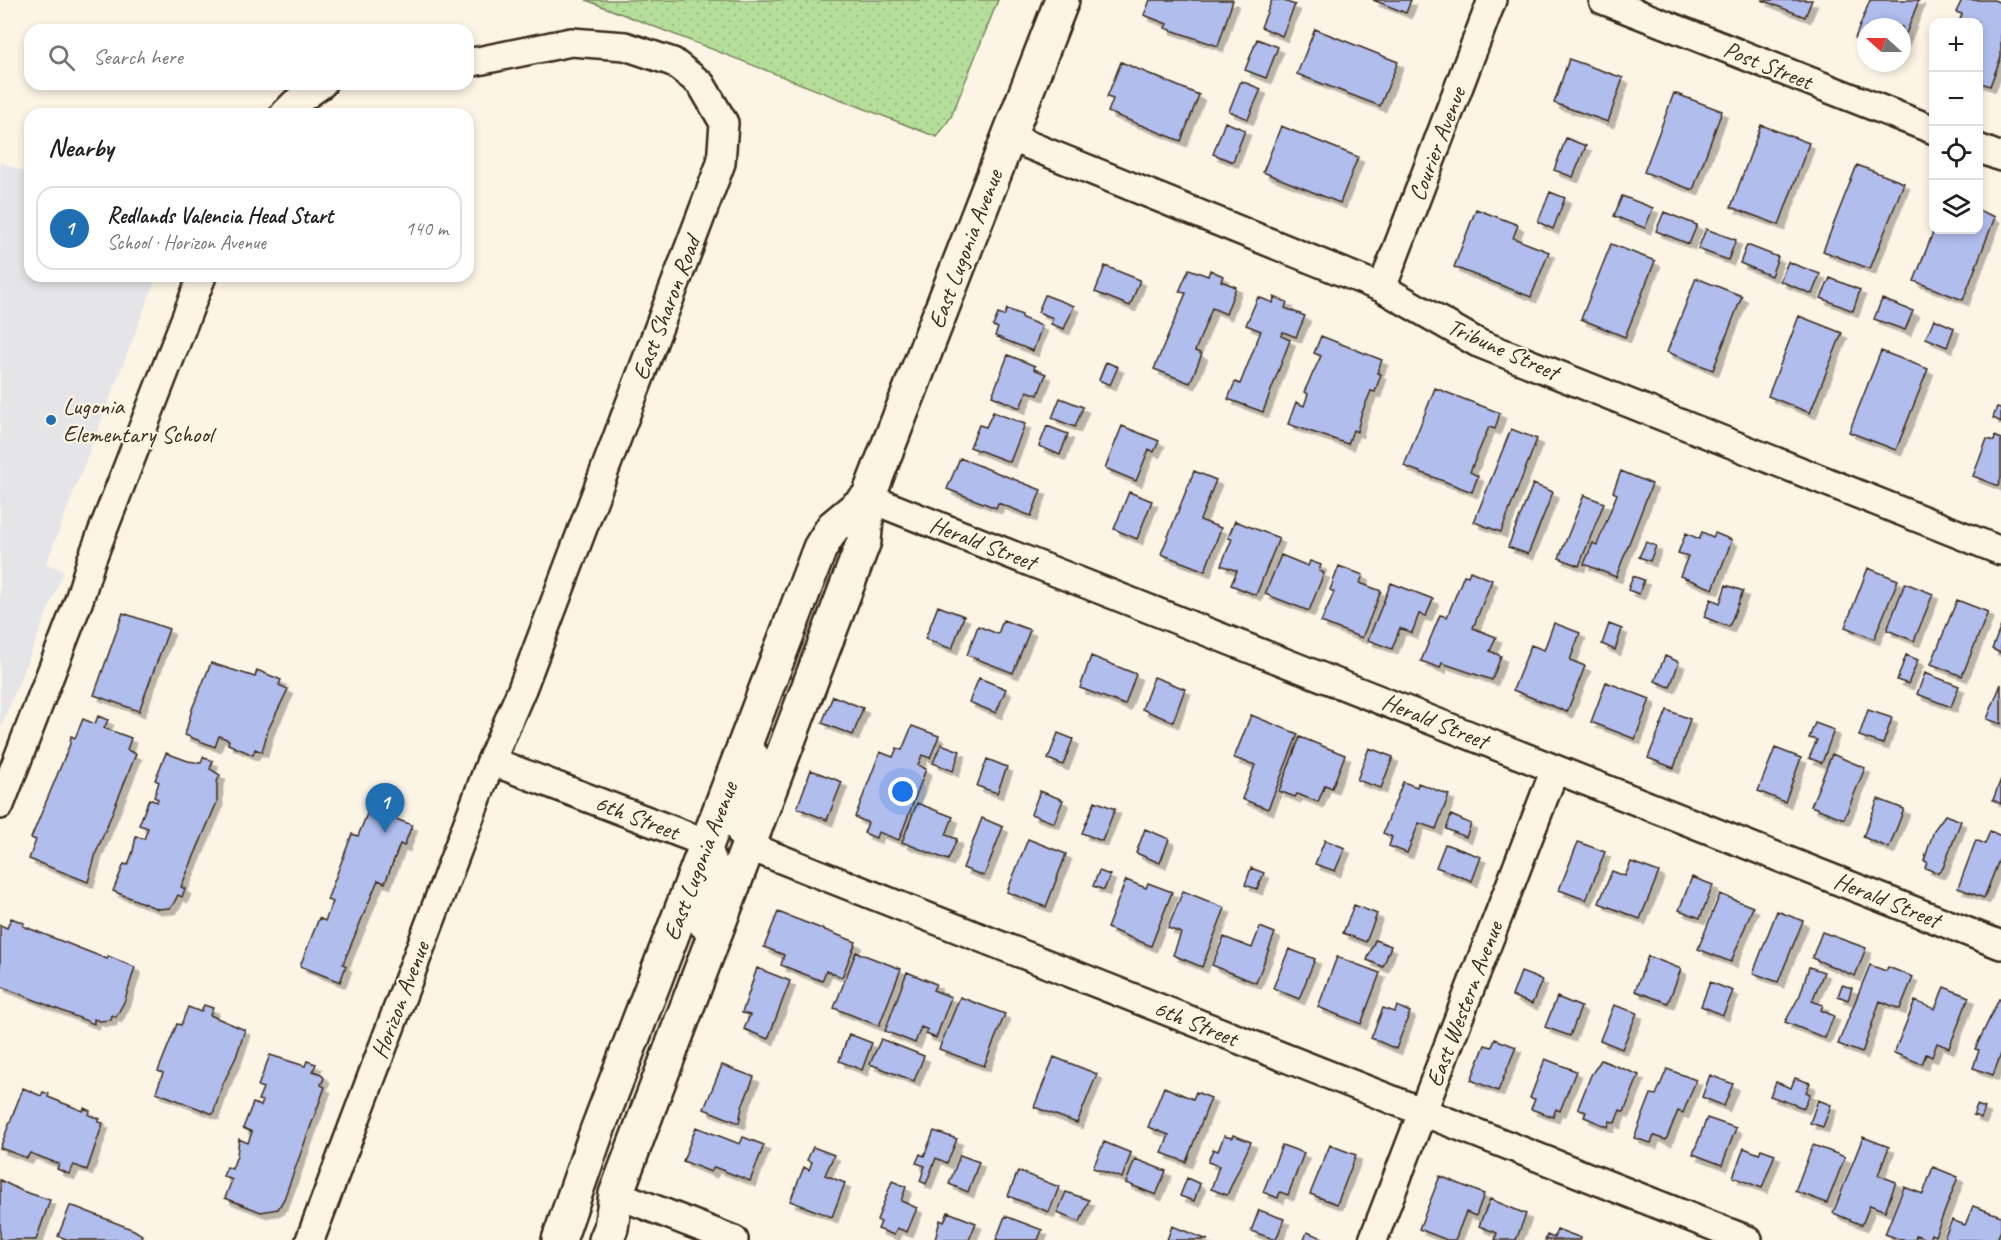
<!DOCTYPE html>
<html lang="en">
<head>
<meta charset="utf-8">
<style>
  body { margin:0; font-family:Caveat,sans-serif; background:#f2f2f2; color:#202124 }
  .controls { position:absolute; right:18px; top:18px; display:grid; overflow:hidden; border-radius:12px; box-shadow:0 3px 9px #0003 }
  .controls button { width:54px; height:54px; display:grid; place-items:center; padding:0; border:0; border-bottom:2px solid #e0e0e0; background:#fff; color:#202124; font:30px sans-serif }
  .compass { position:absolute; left:1857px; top:18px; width:54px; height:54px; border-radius:50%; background:#fff; box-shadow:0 3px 9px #0003; rotate:291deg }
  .you { position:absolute; left:903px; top:792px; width:21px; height:21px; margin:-15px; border:4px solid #fff; border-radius:50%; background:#1a73e8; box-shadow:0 0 0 9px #1a73e833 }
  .badge { display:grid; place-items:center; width:39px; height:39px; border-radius:50%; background:#1f6fb2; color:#fff; font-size:20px; font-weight:700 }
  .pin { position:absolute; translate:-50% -50px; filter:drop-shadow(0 2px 3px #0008) }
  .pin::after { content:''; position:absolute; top:32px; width:21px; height:18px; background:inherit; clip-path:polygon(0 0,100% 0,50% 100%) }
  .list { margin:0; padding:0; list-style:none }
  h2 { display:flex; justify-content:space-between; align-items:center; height:78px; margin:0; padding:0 24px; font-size:26px }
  h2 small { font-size:20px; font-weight:400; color:#757577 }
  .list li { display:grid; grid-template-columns:39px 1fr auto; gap:18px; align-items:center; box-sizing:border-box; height:84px; margin:0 12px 12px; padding:0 12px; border:2px solid #e0e0e0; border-radius:18px }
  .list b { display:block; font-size:22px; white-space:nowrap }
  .list p { margin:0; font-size:20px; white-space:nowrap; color:#757577 }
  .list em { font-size:20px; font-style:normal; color:#757577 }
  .icon { flex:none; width:33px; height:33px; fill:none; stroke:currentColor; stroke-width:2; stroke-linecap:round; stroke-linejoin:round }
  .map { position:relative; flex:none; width:2001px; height:1240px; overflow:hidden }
  .search { position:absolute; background:#fff; box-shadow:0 3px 9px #0003; left:24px; top:24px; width:450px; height:66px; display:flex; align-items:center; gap:15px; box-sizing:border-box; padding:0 21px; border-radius:18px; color:#757577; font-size:22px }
  .panel { position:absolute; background:#fff; box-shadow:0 3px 9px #0003; left:24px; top:108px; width:450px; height:174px; border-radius:18px }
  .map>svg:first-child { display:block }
</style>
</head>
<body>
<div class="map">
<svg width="2001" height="1240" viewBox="0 0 2001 1240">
  <defs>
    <pattern id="grass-dots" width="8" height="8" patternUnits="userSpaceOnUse" patternTransform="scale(1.5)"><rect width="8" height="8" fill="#b5de9b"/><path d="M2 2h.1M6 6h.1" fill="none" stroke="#9dbf85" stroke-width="1.8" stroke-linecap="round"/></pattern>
    <filter id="shadow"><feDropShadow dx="5.5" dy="5.5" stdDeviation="0" flood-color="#0004"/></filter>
  </defs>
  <rect width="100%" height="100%" fill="#fcf5e5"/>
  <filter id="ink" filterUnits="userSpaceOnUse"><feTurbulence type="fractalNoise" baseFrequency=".0167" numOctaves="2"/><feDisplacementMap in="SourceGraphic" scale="12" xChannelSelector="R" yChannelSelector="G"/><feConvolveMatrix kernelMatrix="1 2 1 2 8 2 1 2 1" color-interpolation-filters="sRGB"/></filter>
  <g filter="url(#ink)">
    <path fill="#e5e4e7" d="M0 162 30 174V276H157L46 564 64 571 0 729Z"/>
    <path fill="url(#grass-dots)" stroke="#78845c" stroke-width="1.5" d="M586 0H998L951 117 937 137Z"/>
    <path fill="#b0bded" stroke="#3b2a1e" stroke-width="1.5" filter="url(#shadow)" d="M1150 0H1233L1218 46 1165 28 1167 24 1144 15Z
      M1272 0H1281L1295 5 1282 36 1261 27Z
      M1373 0H1411L1406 13Z
      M1762 0H1812L1805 17Z
      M1870 0H1919L1902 44V27H1866V43L1855 38Z
      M1962 0H1994L2001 3V57L1990 86 1978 82V22H1959L1962 14 1956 12Z
      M1315 29 1398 62 1380 106 1297 74Z
      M1257 39 1278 47 1266 78 1245 70Z
      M1569 59 1623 78 1608 122 1554 103Z
      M1121 62 1199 95 1181 141 1108 112 1113 99 1107 97Z
      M1241 81 1261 89 1248 119 1229 111Z
      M1674 93 1722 111 1693 190 1644 172Z
      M1225 122 1245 130 1233 162 1213 154Z
      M1761 125 1809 143 1779 225 1731 207Z
      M1281 126 1358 157 1340 203 1263 172Z
      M1566 138 1586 146 1573 177 1554 170Z
      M1857 165 1904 183 1870 269 1823 251Z
      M1550 192 1565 198 1553 229 1538 222Z
      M1622 196 1653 208 1645 228 1614 216Z
      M1476 209 1518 225 1513 238 1549 252 1531 297 1454 267Z
      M1978 210 1995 217 1963 300 1914 281 1934 230H1978Z
      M1664 212 1697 225 1689 244 1656 231Z
      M1706 229 1736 240 1728 260 1698 249Z
      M1611 244 1655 261 1625 337 1581 319Z
      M1747 245 1778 257 1771 276 1740 263Z
      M1788 262 1820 274 1812 294 1780 281Z
      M1105 266 1140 280 1130 306 1095 292Z
      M1189 269 1208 276 1210 270 1223 276 1221 281 1236 287 1226 314 1212 308 1195 351 1202 354 1190 383 1154 369 1186 293 1179 292Z
      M1696 278 1742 296 1713 370 1667 352Z
      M1830 278 1860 290 1853 311 1821 298Z
      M1045 295 1074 306 1064 329 1051 324 1053 318 1038 312Z
      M1258 297 1273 303 1274 297 1287 302 1285 308 1305 316 1296 337 1283 332 1281 336 1290 340 1263 412 1228 399 1235 382 1240 384 1261 331 1246 325Z
      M1882 299 1913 311 1905 330 1874 319Z
      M1007 309 1022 315V318L1042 326 1033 351 995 336 998 328 993 326 998 314 1004 316Z
      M1799 316 1842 333 1810 413 1768 396Z
      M1934 319 1954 328 1947 347 1926 338Z
      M1321 336 1382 360 1377 373 1381 374 1375 392 1371 391 1361 415 1357 432 1353 430 1348 444 1288 424 1296 402 1304 406 1308 394 1304 392 1321 356 1314 353Z
      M1881 351 1928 369 1896 450 1849 432Z
      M1008 355 1035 366 1034 369 1046 374 1038 395 1027 391 1020 408 992 396Z
      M1106 362 1118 367 1110 385 1099 380Z
      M1435 388 1500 413 1495 429 1489 427 1470 472 1478 476 1472 492 1404 466Z
      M1060 398 1083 407 1075 427 1052 418Z
      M1997 407 2001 408V422L1993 418Z
      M993 412 1025 424 1010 462 970 447 979 425 986 427Z
      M1047 426 1068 434 1060 455 1039 446Z
      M1122 426 1159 441 1154 452 1149 449 1136 481 1105 468Z
      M1511 429 1537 439 1501 532 1474 522Z
      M1995 436 2001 439V478L1998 486 1973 476 1987 439 1994 441Z
      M960 458 1041 490 1031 516 998 503 996 508 947 489Z
      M1194 471 1216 480 1200 520 1221 528 1205 571 1161 554Z
      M1621 471 1652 484 1616 577 1584 564 1593 543 1597 545 1617 494 1613 492Z
      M1533 484 1553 492 1528 554 1508 547Z
      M1129 492 1152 501 1137 539 1114 529Z
      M1584 495 1604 503 1579 566 1559 558Z
      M1235 521 1279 538 1256 595 1231 585 1237 571 1221 565 1232 539 1228 538Z
      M1702 532 1713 537 1715 533 1732 540 1713 589 1680 576 1688 556 1678 553 1686 533 1699 539Z
      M1646 542 1656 546 1650 561 1639 557Z
      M1281 555 1308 566 1310 561 1321 565 1319 571 1324 573 1309 611 1265 594Z
      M1339 566 1363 575 1360 583 1381 591 1362 638 1321 622 1334 592 1330 590Z
      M1868 568 1898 580 1874 639 1845 627Z
      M1470 571 1492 580 1473 628 1496 637 1490 651 1501 656 1492 680 1442 663 1440 668 1421 661 1440 615 1447 617 1464 575 1468 576Z
      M1633 576 1644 580 1639 594 1628 590Z
      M1391 583 1433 599 1426 616 1419 614 1412 633 1400 628 1392 649 1368 640Z
      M1905 583 1933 594 1914 641 1887 630Z
      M1726 585 1743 591 1729 627 1704 617 1711 599 1720 603Z
      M1957 600 1988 612 1962 676 1931 664Z
      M938 606 964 616 952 649 925 639Z
      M123 613 169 629 139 711 94 695Z
      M1003 620 1030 630 1013 673 967 655 978 626 998 634Z
      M1554 623 1580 633 1570 660 1585 666 1567 712 1513 690 1531 645 1544 650Z
      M1609 624 1622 629 1615 650 1602 644Z
      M2001 626V653L1992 649Z
      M1906 655 1918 660 1908 684 1897 680Z
      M1091 656 1136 674 1125 705 1080 688Z
      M1665 656 1679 662 1670 687 1655 681Z
      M211 663 255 677 257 670 281 680 279 685 288 689 268 730 262 752 255 749 253 755 228 744 229 740 219 736 215 747 185 735 192 709Z
      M1925 673 1959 686 1951 707 1917 694Z
      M1154 677 1185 689 1173 722 1142 709Z
      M979 678 1006 689 996 713 969 702Z
      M1606 682 1650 699 1635 739 1591 722Z
      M2001 684V724L1987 719Z
      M833 696 863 708 853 735 822 723Z
      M1667 710 1690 719 1674 768 1648 758Z
      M1868 710 1892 718 1883 744 1859 736Z
      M1251 715 1298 734 1268 809 1242 799 1255 765 1234 758Z
      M98 716 108 720 104 728 131 738 127 750 136 754 96 853 88 882 29 859 36 840 31 838 70 744 71 736 75 738 83 719 95 724Z
      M1815 723 1834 730 1822 763 1809 758 1817 740 1809 738Z
      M912 726 939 736 930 758 922 755 918 765 926 769 899 840 878 832 876 838 864 833 868 823 855 817 880 752 893 757 897 748 902 750Z
      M1058 733 1073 739 1063 765 1048 759Z
      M1300 737 1345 755 1332 788 1325 785 1318 802 1297 794 1295 797 1279 791Z
      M941 744 960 751 953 771 933 763Z
      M1369 748 1393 757 1381 788 1357 780Z
      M1775 748 1801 758 1785 802 1758 791Z
      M166 753 188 761 201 763 203 757 213 761 210 769 220 775 217 782V802L181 887 185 889 182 897 178 895 174 903 170 908 158 909 113 891 124 864 128 865 133 851 136 836 144 839 148 828 139 825 149 799 157 802 158 799 154 797 159 782 155 780Z
      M1832 754 1865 768 1844 819 1811 806Z
      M987 759 1007 767 997 793 977 786Z
      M811 770 842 782 827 820 797 808Z
      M2001 779V804L1993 800Z
      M1403 782 1417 787 1418 783 1449 795 1436 829 1419 823 1407 853 1389 846 1392 837 1383 833Z
      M1040 791 1063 800 1054 823 1031 814Z
      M1878 799 1904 809 1889 848 1863 837Z
      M1095 801 1115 809 1102 841 1082 833Z
      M917 803 953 817 946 835 957 839 948 860 902 842Z
      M369 809 412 825 404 846 400 844 385 883 378 880 343 964 346 966 340 982 300 966 319 918 325 921 333 902 327 900 352 834 358 836Z
      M1451 815 1471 824 1466 837 1446 829Z
      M1945 815 1961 821 1943 868 1938 873 1925 868 1927 862 1924 861 1934 830Z
      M982 818 1003 827 984 876 963 868Z
      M1145 829 1169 839 1160 863 1136 853Z
      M1990 831 2001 836V855L1984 898 1958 888 1976 840 1985 844Z
      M1028 839 1066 854 1046 907 1007 892Z
      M1325 840 1345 848 1335 871 1315 864Z
      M1578 842 1605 852 1586 900 1559 890Z
      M1445 844 1481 857 1472 881 1436 867Z
      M1631 862 1659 872 1640 919 1599 903 1612 871 1625 876Z
      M1251 868 1264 873 1257 889 1245 885Z
      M1099 871 1110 875 1104 890 1093 886Z
      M1692 877 1713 885 1700 918 1679 910Z
      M1126 880 1146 888 1148 883 1172 892 1151 946 1107 928Z
      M1183 891 1225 908 1202 967 1173 955 1181 933 1168 928Z
      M1720 894 1753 907 1731 962 1698 949Z
      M1354 905 1377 914 1366 942 1343 933Z
      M1777 911 1803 921 1778 982 1753 973Z
      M778 912 856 942 842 977 826 971 822 981 781 965 784 955 764 947Z
      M11 918 24 923 23 926 107 959 108 956 135 967 125 1000 116 1017 112 1015 111 1020 100 1021 94 1019V1024L0 986V925L7 928Z
      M1260 927 1275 933 1256 983 1212 965 1224 937 1252 948Z
      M1822 932 1866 948 1855 976 1812 958Z
      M1375 940 1391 946 1383 967 1367 960Z
      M1289 949 1315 959 1299 999 1273 988Z
      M856 952 901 969 879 1026 834 1008Z
      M1648 956 1681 969 1668 1003 1635 991Z
      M1337 957 1380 973 1361 1024 1318 1007Z
      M1870 965 1886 971 1888 967 1913 977 1900 1009 1880 1001 1862 1053 1838 1044Z
      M1809 967 1824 972 1812 1001 1823 1005 1821 1010 1834 1016 1825 1038 1785 1022 1800 995Z
      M757 968 790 981 768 1039 744 1029 750 1015 742 1013Z
      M907 972 936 984 933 990 951 997 936 1038 926 1034 928 1030 921 1027 915 1043 885 1031Z
      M1521 972 1542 980 1532 1004 1512 996Z
      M1710 982 1733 991 1723 1015 1701 1006Z
      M1842 985 1852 988 1848 1000 1838 996Z
      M1944 987 1969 997 1949 1048 1937 1043 1932 1057 1926 1054 1922 1064 1894 1053 1915 1001 1935 1009Z
      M960 997 1005 1014 984 1066 939 1049Z
      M1557 997 1581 1007 1570 1036 1545 1027Z
      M1999 999 2001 1000V1054L1993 1075 1973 1068 1979 1050 1975 1049Z
      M204 1005 213 1008 210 1015 245 1030 236 1057 222 1086 213 1114 156 1092 163 1073 158 1071 177 1024 181 1025 188 1007 201 1012Z
      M1614 1005 1637 1013 1622 1049 1600 1040Z
      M1397 1006 1410 1012 1396 1049 1371 1038 1383 1008 1395 1012Z
      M849 1034 872 1043 862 1070 839 1061Z
      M881 1039 924 1056 914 1081 870 1064Z
      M1495 1039 1516 1047 1498 1091 1471 1080 1485 1045 1492 1047Z
      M270 1055 305 1066 307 1061 316 1064 313 1071 321 1074 324 1078 321 1085 325 1087 284 1199 278 1209 261 1212 225 1198 232 1180 223 1176 227 1167 232 1169 237 1155 239 1139 248 1143 252 1132 243 1128 253 1103 261 1106 263 1101 258 1100 263 1088 258 1086Z
      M1054 1057 1097 1074 1077 1123 1034 1107Z
      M1545 1059 1576 1071 1560 1111 1556 1109 1553 1117 1531 1109 1535 1099 1530 1098Z
      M1601 1060 1639 1075 1624 1112 1620 1110 1615 1123 1610 1121 1608 1127 1584 1117 1586 1112 1578 1108 1591 1075Z
      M722 1065 754 1077 742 1107 739 1123 704 1109Z
      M1667 1069 1696 1080 1683 1113 1678 1111 1666 1140 1654 1136 1651 1143 1634 1138 1651 1094 1656 1095Z
      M1710 1075 1733 1084 1724 1106 1702 1097Z
      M1795 1078 1810 1083 1806 1092 1810 1094 1804 1108 1770 1096 1776 1082 1791 1088Z
      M1164 1087 1193 1099 1196 1092 1211 1098 1186 1162 1162 1153 1169 1135 1148 1127Z
      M23 1088 41 1096 43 1092 49 1094 48 1097 83 1111 84 1108 90 1111 89 1115 100 1119 98 1122 103 1123 87 1170 74 1165 69 1174 57 1169 59 1164 30 1153 27 1158 0 1148Z
      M1818 1100 1831 1105 1823 1127 1810 1123Z
      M1977 1105 1985 1108 1981 1118 1973 1115Z
      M1707 1118 1736 1128 1722 1165 1693 1154Z
      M696 1127 740 1144 743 1137 764 1145 750 1181 714 1167 711 1172 683 1161Z
      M934 1131 957 1139 947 1163 936 1158 926 1184 920 1181 925 1166 916 1163 920 1154 924 1156Z
      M1233 1135 1251 1142 1227 1195 1211 1189 1219 1166 1208 1162 1213 1149 1218 1151 1224 1136 1232 1138Z
      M1863 1137 1889 1147 1878 1175 1896 1182 1885 1211 1870 1205 1862 1225 1833 1213Z
      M1104 1142 1131 1153 1122 1178 1093 1168Z
      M1282 1145 1304 1153 1288 1195 1280 1192 1278 1198 1263 1192Z
      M1330 1145 1356 1155 1337 1204 1310 1194Z
      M1813 1145 1845 1157 1827 1203 1795 1191Z
      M813 1147 834 1155 825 1175 845 1183 832 1217 790 1201 804 1167 809 1170 812 1162 807 1160Z
      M1744 1148 1759 1154 1761 1149 1775 1154 1762 1188 1733 1177Z
      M960 1155 979 1162 968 1192 949 1184Z
      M1135 1159 1166 1171 1156 1195 1126 1183Z
      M1933 1167 1958 1177 1935 1236 1931 1234 1929 1240 1916 1235 1915 1240H1901L1885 1234 1904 1187 1923 1194Z
      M1018 1171 1059 1187 1049 1212 1008 1196Z
      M1440 1176 1484 1194 1476 1216 1466 1212 1455 1240H1447L1419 1229Z
      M1187 1178 1200 1184 1194 1201 1180 1196Z
      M0 1180 22 1191 50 1200 36 1240H0Z
      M892 1181 906 1187 901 1201 917 1208 907 1232 897 1228 894 1235 878 1229 881 1222 877 1220Z
      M1066 1192 1089 1200 1080 1222 1057 1213Z
      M1490 1199 1526 1214 1516 1240H1495L1497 1233 1479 1226Z
      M70 1206 76 1207 134 1230 142 1235 140 1240H69L58 1236Z
      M1973 1206 2001 1216V1230L1997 1240H1943L1952 1220 1965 1225Z
      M1259 1210 1284 1219 1276 1240 1251 1231Z
      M948 1212 976 1223 969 1240H935L940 1220 944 1222Z
      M1005 1216 1042 1230 1038 1240H996Z
      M1172 1226 1208 1240H1167Z
      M1557 1229 1581 1238 1580 1240H1545L1547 1235 1554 1238Z
      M1307 1232 1328 1240H1304Z"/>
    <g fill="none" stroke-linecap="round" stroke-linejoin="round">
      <g stroke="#3b2a1e" stroke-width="32">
        <path id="minor" d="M1603 0 1934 130
          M284 114 295 103 322 84
          M1009 137 1382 288 1478 343 2001 551
          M1978 148 2001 157
          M1382 288 1492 0
          M868 498 2001 945
          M745 744 755 756 759 768 740 831 748 846 1748 1240
          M491 761 706 843 718 876 703 925
          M0 805 79 600 91 561 202 276
          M616 1194 734 1240
          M310 1240 491 761 522 689 721 163 724 123 701 84 673 62 625 46 571 42 468 63
          M1373 1240 1555 769"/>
      </g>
      <g stroke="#3b2a1e" stroke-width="38">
        <path id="secondary" d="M559 1240 597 1131 820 548 833 527 868 498
          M606 1240 611 1228 616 1194 864 541 868 498 1062 0"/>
      </g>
      <use href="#minor" stroke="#fcf5e5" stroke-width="27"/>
      <use href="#secondary" stroke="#fcf5e5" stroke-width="33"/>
    </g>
  </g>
  <circle fill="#1f6fb2" stroke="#fcf5e5" stroke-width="2" cx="51" cy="420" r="6"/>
  <g text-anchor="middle" stroke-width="4.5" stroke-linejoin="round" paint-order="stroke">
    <g font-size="24" fill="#3b2a1e" stroke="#fcf5e5">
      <text transform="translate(1768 65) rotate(22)" y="8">Post Street</text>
      <text transform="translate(1437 144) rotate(-69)" y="8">Courier Avenue</text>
      <text transform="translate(965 249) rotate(-69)" y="8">East Lugonia Avenue</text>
      <text transform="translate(666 308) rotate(-69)" y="8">East Sharon Road</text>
      <text transform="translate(1503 349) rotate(24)" y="8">Tribune Street</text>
      <text transform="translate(983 543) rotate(21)" y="8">Herald Street</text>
      <text transform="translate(1435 721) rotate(22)" y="8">Herald Street</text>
      <text transform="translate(637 817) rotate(21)" y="8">6th Street</text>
      <text transform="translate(700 861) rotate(-69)" y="8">East Lugonia Avenue</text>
      <text transform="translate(1887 900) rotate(22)" y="8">Herald Street</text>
      <text transform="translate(400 1000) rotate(-69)" y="8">Horizon Avenue</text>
      <text transform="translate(1464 1004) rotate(-69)" y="8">East Western Avenue</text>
      <text transform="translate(1196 1023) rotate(22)" y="8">6th Street</text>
    </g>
    <g font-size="24" fill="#3b2a1e" stroke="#fcf5e5" text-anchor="start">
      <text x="63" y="414">Lugonia<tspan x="63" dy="28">Elementary School</tspan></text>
    </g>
  </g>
</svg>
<div class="controls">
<button>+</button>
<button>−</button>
<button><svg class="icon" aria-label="locate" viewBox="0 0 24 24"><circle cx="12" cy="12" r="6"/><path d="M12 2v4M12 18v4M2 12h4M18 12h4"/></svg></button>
<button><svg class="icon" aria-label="layers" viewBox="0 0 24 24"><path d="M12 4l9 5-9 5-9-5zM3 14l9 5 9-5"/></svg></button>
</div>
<svg class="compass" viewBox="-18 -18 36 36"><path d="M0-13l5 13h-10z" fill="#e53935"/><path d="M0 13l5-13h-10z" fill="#757577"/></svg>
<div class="you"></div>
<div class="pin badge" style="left:385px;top:833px">1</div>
<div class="search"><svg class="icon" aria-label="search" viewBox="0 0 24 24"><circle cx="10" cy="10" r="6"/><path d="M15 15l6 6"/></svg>Search here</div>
<section class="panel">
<h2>Nearby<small></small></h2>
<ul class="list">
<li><span class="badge">1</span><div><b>Redlands Valencia Head Start</b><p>School · Horizon Avenue</p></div><em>140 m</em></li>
</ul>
</section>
</div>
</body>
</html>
